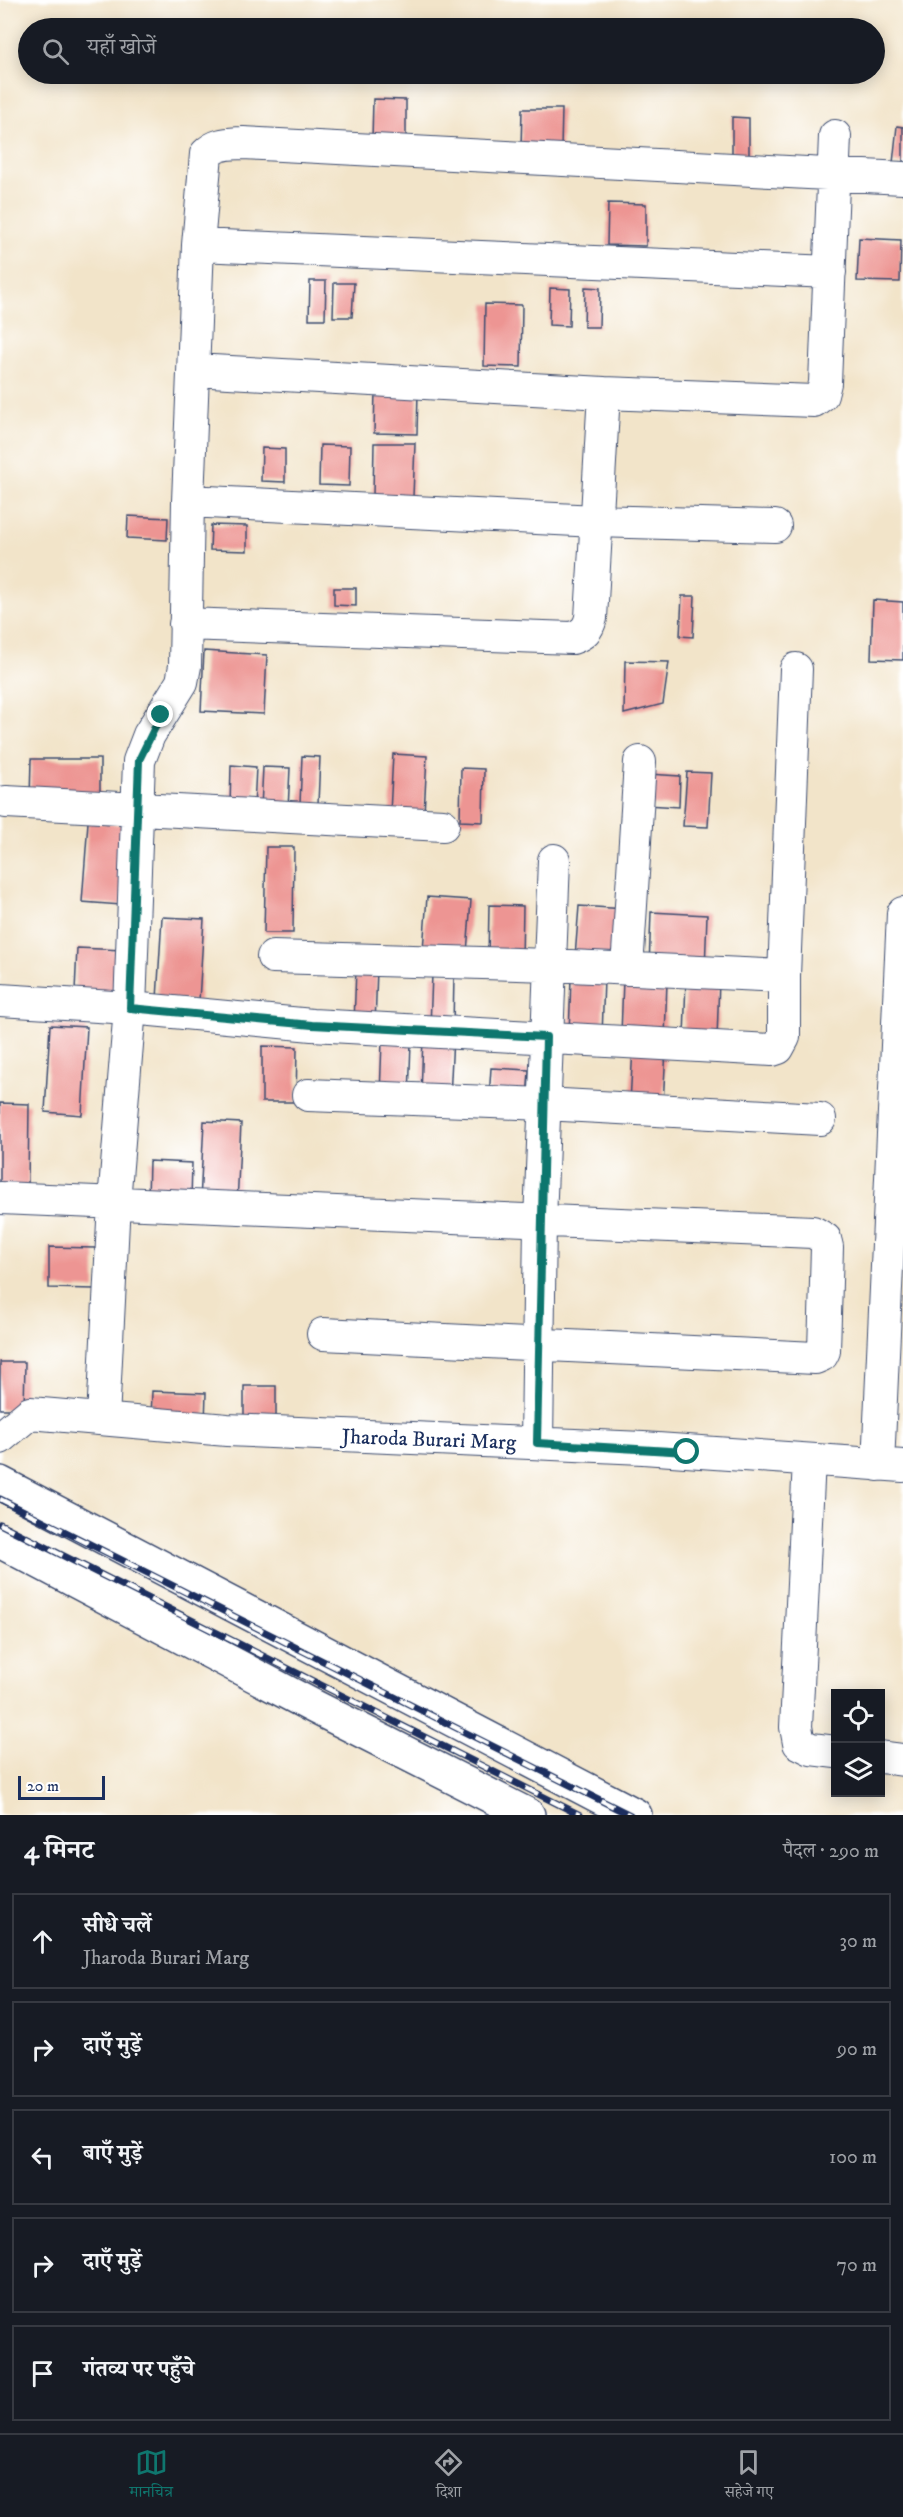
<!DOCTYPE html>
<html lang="hi">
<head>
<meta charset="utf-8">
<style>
  body { margin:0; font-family:"IM FELL DW Pica","Noto Serif Devanagari",serif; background:#242831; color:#f1f3f6 }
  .controls { position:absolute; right:18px; bottom:18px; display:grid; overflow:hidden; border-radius:0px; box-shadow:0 3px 15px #0003 }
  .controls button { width:54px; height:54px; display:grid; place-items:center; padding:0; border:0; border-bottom:2px solid #363941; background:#171b24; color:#f1f3f6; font:30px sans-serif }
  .scale { position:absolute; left:18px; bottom:15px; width:87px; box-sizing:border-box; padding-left:6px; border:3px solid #1b2f5e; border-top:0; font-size:16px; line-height:21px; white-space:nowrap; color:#1b2f5e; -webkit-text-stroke:4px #fff; paint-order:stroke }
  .stop { position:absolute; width:18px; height:18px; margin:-14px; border:4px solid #0f766e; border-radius:50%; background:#fff }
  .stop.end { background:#0f766e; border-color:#fff; box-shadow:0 2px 6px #0008 }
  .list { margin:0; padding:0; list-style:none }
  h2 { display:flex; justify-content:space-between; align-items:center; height:78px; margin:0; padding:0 24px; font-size:26px }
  h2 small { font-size:20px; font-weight:400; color:#9ea1a6 }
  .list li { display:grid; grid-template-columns:39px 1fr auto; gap:18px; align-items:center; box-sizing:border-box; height:96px; margin:0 12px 12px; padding:0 12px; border:2px solid #363941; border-radius:0px }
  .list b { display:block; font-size:22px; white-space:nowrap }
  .list p { margin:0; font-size:20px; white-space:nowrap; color:#9ea1a6 }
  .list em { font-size:20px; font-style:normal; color:#9ea1a6 }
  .icon { flex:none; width:33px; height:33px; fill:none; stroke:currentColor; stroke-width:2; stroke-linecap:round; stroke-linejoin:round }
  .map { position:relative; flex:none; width:903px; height:1815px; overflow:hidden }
  .search { position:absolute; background:#171b24; box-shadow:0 3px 15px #0003; left:18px; right:18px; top:18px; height:66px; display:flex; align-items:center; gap:15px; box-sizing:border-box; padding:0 21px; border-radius:33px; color:#9ea1a6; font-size:22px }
  .sheet { height:618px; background:#171b24 }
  nav { display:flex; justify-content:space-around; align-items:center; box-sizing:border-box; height:84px; border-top:2px solid #363941; background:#171b24; font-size:16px; color:#9ea1a6 }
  nav a { display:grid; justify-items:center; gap:3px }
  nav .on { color:#0f766e }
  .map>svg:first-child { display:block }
</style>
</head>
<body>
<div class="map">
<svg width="903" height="1815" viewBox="0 0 903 1815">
  <rect width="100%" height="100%" fill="#fff"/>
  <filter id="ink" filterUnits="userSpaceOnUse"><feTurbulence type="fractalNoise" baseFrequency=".0167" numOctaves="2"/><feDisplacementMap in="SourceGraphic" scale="12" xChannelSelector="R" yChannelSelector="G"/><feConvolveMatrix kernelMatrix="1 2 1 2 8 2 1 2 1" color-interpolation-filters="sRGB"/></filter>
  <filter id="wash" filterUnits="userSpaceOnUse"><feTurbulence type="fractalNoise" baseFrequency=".008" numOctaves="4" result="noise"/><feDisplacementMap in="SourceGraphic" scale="24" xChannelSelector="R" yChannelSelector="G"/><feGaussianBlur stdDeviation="1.35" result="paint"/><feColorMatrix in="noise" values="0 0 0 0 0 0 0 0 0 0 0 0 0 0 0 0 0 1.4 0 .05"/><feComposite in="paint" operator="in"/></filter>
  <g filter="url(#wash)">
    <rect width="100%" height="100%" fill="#f2e4c9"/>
    <g id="blocks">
      <path fill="#ed9593" d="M373 99 406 100V141L372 140Z
        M522 109H562L561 149 521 148Z
        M732 117 749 118V155H732Z
        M897 126 903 127V164L893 163Z
        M608 203 646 204V246L607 245Z
        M859 238 901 240 900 282 857 281Z
        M310 281H326L325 319H309Z
        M334 283H354L352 317H333Z
        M585 287 600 288 599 327H584Z
        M550 288 570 289 569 326 549 325Z
        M485 304 522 305 521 367 484 366Z
        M375 390 418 391 417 434 374 433Z
        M374 443H415L413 497 373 496Z
        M320 445 350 446 349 486 319 485Z
        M262 448 285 449V482L261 481Z
        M128 516 168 518 167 540 127 538Z
        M211 525 247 526V551L210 550Z
        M334 588H356V606L334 605Z
        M682 596H695L693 637 680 636Z
        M873 600 903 602V660L871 659Z
        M204 651 267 655 264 714 201 711Z
        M625 661 669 662 663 704 624 714Z
        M393 754 427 756 424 814 390 813Z
        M302 756 320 757 318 804 300 803Z
        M31 759H100V800L30 799Z
        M231 765 256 767 254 808 230 807Z
        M263 767 290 768 288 810 261 808Z
        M461 768 484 769 483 822 460 821Z
        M687 772 711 773 708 827 683 826Z
        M648 774 680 776 679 807 647 805Z
        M88 822 127 825 121 905 82 902Z
        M266 847H294L293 933H264Z
        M427 897 471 900 467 953 423 950Z
        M489 905 523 906 522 960H488Z
        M579 906 626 909 622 960 575 957Z
        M651 912 707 915 705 970 649 967Z
        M162 917 204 919 199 1001 157 999Z
        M77 948 123 950 121 994 75 991Z
        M356 968 377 969 375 1025 354 1024Z
        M432 974 454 975 453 1027H430Z
        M571 978 604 979 602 1037 569 1035Z
        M686 979 719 980 717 1039 684 1038Z
        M623 980 667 982 665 1037 621 1035Z
        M50 1025 87 1027 82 1115 45 1112Z
        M423 1036 453 1037 450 1098 421 1097Z
        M382 1041 411 1043 409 1096 380 1095Z
        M262 1046 297 1047 296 1102H262Z
        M633 1047 666 1049 663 1105 630 1103Z
        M491 1068 529 1070 527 1100 489 1098Z
        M0 1103 29 1104 28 1187 0 1186Z
        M204 1121 241 1123 237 1204 200 1202Z
        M149 1161 192 1163 191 1201 148 1199Z
        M49 1247 95 1248V1289L49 1288Z
        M0 1362H25L24 1409H0Z
        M244 1386H276V1425H244Z
        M152 1391 206 1393 205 1423 151 1421Z"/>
    </g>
  </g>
  <g filter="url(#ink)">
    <use href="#blocks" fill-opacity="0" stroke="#3b4a6e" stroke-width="1.5"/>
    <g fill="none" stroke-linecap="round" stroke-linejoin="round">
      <g stroke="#3b4a6e" stroke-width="34">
        <path id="minor" d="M830 272 198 245 206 154C217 143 228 144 243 143L903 178
          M194 370 604 393 814 401 822 395 825 383 835 136
          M188 501 596 521 775 526
          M185 624 572 638C584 634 588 629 591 618L604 393
          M6 802 443 825
          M273 957 549 965 784 976
          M627 969 640 762
          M0 1000 130 1008 312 1025 772 1050 778 1048 784 1037V976L796 669
          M308 1095 544 1104 820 1119
          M0 1198 813 1232 825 1239 827 1247 824 1351 822 1355 815 1358 323 1334
          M103 1419 114 1202 130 1008 139 761 149 735 182 682 185 666 188 501 198 245
          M0 1438 30 1413 227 1430 643 1448 903 1466
          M537 1443 540 1221 554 860
          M809 1460 796 1727 799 1743 811 1749 836 1752
          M878 1465 903 913
          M880 1757 903 1760"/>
      </g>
      <g stroke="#3b4a6e" stroke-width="36">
        <path id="major" d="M0 1483 635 1815
          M0 1541 309 1704 528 1815"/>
      </g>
      <use href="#minor" stroke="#fff" stroke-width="32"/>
      <use href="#major" stroke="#fff" stroke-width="33"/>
      <g stroke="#1b2f5e" stroke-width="7">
        <path id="rail" d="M0 1499 630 1815
          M0 1524 580 1815"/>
      </g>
      <use href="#rail" stroke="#fff" stroke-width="4.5" stroke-dasharray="14" stroke-linecap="butt"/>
    </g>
  </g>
  <g fill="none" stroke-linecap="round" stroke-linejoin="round" filter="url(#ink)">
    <path stroke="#0f766e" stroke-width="8" d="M161 715 139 760 130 1008 312 1025 546 1037 537 1443 687 1452"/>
  </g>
  <g text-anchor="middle" stroke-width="5" stroke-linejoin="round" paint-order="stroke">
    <g font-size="21" fill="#1b2f5e" stroke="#fff">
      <text transform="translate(429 1439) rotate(2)" y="7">Jharoda Burari Marg</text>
    </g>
  </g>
</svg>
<div class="controls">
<button><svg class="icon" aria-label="locate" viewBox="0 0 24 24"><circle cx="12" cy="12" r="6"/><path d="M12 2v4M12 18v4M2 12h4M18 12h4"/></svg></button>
<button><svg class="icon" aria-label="layers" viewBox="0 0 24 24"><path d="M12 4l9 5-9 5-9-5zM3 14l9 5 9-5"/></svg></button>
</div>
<div class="scale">20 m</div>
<div class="stop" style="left:687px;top:1452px"></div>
<div class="stop end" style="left:161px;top:715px"></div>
<div class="search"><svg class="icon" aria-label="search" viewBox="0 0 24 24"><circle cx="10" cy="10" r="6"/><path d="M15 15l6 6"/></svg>यहाँ खोजें</div>
</div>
<section class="sheet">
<h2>4 मिनट<small>पैदल · 290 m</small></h2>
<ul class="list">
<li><svg class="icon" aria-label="ahead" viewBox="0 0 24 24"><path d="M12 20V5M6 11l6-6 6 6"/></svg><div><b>सीधे चलें</b><p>Jharoda Burari Marg</p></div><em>30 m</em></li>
<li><svg class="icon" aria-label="right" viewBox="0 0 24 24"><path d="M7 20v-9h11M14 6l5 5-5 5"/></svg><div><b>दाएँ मुड़ें</b></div><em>90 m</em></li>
<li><svg class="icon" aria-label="left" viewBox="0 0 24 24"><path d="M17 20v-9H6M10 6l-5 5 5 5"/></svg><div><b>बाएँ मुड़ें</b></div><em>100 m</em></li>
<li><svg class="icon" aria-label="right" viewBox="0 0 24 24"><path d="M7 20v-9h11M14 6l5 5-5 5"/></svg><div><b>दाएँ मुड़ें</b></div><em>70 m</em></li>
<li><svg class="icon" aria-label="arrive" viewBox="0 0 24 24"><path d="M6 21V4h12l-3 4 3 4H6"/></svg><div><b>गंतव्य पर पहुँचे</b></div></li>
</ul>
</section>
<nav>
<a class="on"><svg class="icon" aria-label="map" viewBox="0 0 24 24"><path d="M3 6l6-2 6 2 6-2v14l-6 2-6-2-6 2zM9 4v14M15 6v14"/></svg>मानचित्र</a>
<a><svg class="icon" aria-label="directions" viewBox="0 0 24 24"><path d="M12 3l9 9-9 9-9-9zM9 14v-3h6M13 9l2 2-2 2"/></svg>दिशा</a>
<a><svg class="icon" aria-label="saved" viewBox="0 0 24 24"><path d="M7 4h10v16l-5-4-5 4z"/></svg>सहेजे गए</a>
</nav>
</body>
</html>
